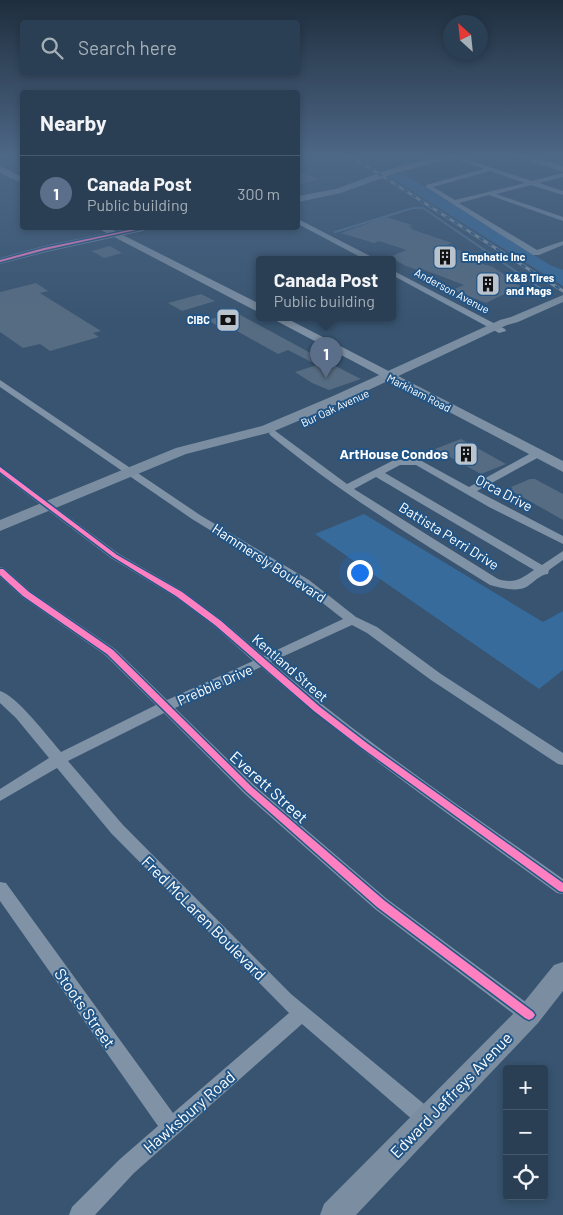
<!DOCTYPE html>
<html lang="en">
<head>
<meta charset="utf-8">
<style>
  body { margin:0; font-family:Barlow,sans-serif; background:#32465a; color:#f1f3f6 }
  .controls { position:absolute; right:15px; bottom:15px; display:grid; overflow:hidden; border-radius:5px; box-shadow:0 2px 8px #0003 }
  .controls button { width:45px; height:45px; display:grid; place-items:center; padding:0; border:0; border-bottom:1px solid #46586b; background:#2a3f54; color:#f1f3f6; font:25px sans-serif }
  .compass { position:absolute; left:443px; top:15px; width:45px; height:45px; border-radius:50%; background:#2a3f54; box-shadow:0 2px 8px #0003; rotate:333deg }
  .you { position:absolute; left:359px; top:572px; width:18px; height:18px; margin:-12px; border:4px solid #fff; border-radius:50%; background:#1a73e8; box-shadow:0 0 0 8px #1a73e833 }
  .badge { display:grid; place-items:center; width:32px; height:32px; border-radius:50%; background:#d6ab8b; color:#fff; font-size:16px; font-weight:700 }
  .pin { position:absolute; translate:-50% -41px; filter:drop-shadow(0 1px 2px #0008) }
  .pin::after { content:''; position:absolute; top:26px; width:18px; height:15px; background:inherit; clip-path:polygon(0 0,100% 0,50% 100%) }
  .popup { position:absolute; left:256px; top:256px; width:140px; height:65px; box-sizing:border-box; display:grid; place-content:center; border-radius:5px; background:#2a3f54; filter:drop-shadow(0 1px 4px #0005); font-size:16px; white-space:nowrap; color:#a5afb8 }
  .popup b { font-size:19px; color:#f1f3f6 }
  .popup::after { content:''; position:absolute; left:50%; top:100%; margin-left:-10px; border:10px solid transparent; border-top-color:#2a3f54 }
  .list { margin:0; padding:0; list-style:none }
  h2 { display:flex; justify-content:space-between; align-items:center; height:65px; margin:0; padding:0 20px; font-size:21px }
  h2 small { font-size:16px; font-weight:400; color:#a5afb8 }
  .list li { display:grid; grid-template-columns:32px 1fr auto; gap:15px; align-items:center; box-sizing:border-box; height:75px; padding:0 20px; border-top:1px solid #46586b }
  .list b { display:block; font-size:19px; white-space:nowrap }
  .list p { margin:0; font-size:16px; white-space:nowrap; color:#a5afb8 }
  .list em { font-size:16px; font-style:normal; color:#a5afb8 }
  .icon { flex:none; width:28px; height:28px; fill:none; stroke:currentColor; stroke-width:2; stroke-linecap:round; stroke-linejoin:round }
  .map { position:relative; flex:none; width:563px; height:1215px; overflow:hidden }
  .search { position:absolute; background:#2a3f54; box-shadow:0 2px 8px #0003; left:20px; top:20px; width:280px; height:55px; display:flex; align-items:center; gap:12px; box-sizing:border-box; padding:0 18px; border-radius:5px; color:#a5afb8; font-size:19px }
  .panel { position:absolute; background:#2a3f54; box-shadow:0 2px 8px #0003; left:20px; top:90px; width:280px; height:140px; border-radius:5px }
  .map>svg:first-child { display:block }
</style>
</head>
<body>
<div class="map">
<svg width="563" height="1215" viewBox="0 0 563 1215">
  <rect width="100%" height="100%" fill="#385470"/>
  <path fill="#366b9c" d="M401 172 550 265 563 270V286L388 176Z
    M364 514 543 622 563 611V670L539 689 315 534Z"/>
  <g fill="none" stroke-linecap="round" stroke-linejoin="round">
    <path stroke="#507294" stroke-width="2" d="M0 156 15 154
      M335 232 413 208H423L546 292"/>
  </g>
  <path fill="#566c82" d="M298 172 319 179 298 185Z
    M386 217 412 225 408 227 414 228 411 229 452 243 445 246 468 253 459 257 493 267 509 278 503 280 521 286 486 303 452 290 464 285 422 269 418 270 406 266 389 257 407 250 379 241 374 243 341 233Z
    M110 246 122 253 104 258 92 251Z
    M36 283 48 291 40 293 101 331 93 333 99 337 50 351 40 344 23 348 0 332V292Z
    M201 294 215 301 182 311 168 303Z
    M235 312 318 357 361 379 329 390 312 383 295 372 317 365 288 350 278 354 228 326 221 328 208 320Z
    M461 439 506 464 481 474 435 449Z
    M530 479H535L563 494V520L510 490 513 488 511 487Z"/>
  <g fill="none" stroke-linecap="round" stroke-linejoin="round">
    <path fill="#7f92a6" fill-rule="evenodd" d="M441 154H451L532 181 563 173V177L539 183 563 191V195L531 185 496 194 563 217V221L489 195 459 203 537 250 563 241V245L539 255H533L426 187V185L484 169ZM490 171 525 183 455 200 433 187Z
      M298 219 372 257 373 259H364L298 224Z
      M392 270 505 329 506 331 499 333 392 275Z
      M0 380 200 515 309 580 356 617 377 627 441 674 563 753V765L558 764 431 680 367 633 352 625 271 662C363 741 464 809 563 879V894L557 893C457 820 354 749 261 667L175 708 255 786 387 899 535 1009 538 1015 535 1021 529 1023 523 1021 375 909 245 794 164 713 68 761 123 825 291 994 435 1113 438 1120 435 1127 428 1129 421 1127 302 1024 134 1173 95 1215H69L72 1207 120 1159 158 1126 0 901V882L6 883 173 1113 289 1013 111 833 57 768 0 801V789L49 758 16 718 0 703V691C16 695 49 738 61 752L156 705 105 655 22 597 0 577V567L4 568 30 591 115 649 167 700 253 661 214 626 175 597 111 558 0 474V466L119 554 183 591 222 620 264 656 343 619 301 586 192 519 0 387Z
      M274 430 347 484 394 460 418 459 469 487 533 452H541L542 454 541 456 477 491 563 536V544L489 507 416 465H400L385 473 542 565 563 551V560L549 570 548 574C540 575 535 581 528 586 517 593 502 588 490 585 414 538 339 492 270 435L269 433ZM376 477 534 570C521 579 514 584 498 579L354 489Z"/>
    <path fill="#7b8ea1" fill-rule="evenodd" d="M451 154H467L396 173 341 193 298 202V196L336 189 390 169Z
      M510 154H524L563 166V172Z
      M131 228H148L143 231 46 252 0 264V258L44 246Z
      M563 295V302L518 322 507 325 343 402 272 432 186 454 0 531V520L176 448 262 426 333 396 500 320 511 317Z
      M563 962V991L538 1023 356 1215H320L324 1204 520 1007 554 965Z"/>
    <path fill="#7e90a3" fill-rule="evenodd" d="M0 166 22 177V183L0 173Z
      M97 228H109L260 304V313Z
      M269 317H284L563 461V472Z"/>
    <g stroke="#7f92a4" stroke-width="3">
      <path id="rail" d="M343 154 365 165 563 291"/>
    </g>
    <use href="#rail" stroke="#225586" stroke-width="2" stroke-dasharray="5" stroke-linecap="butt"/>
    <g stroke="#225586" stroke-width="3">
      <path id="cycleway" d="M139 228H145L45 250 0 262V260L44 248Z
        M0 467 117 555 182 592 221 621 320 707 368 744 563 883V892L559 891 362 748 314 711 215 625 176 596 113 557 0 472Z
        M0 569H3L29 592 113 650 253 788 385 901 533 1012 535 1015 533 1018 529 1020 525 1018 377 907 247 792 107 654 23 596 0 575Z"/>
    </g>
    <use href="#cycleway" fill="#ff80c0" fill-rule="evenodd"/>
  </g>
  <linearGradient id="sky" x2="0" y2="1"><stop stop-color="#1f2e3e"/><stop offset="0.48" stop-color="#4d6786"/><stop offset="1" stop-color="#4d6786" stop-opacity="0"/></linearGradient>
  <rect width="563" height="324" fill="url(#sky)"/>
  <defs>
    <g id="building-square" transform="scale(1.25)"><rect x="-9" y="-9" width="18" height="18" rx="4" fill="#b9c3cd" stroke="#225586"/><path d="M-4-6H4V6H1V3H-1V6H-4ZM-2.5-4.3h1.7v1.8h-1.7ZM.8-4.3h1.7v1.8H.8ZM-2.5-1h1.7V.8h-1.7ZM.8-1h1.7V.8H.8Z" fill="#111"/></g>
    <g id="bank-square" transform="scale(1.25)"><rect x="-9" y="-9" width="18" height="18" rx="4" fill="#b9c3cd" stroke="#225586"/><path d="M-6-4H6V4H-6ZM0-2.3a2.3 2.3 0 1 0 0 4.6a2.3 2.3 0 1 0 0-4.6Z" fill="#111"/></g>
  </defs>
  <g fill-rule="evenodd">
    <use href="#building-square" x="445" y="257"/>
    <use href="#building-square" x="488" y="284"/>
    <use href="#bank-square" x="228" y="320"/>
    <use href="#building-square" x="466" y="454"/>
  </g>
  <g text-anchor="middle" stroke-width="4" stroke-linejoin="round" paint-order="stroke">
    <g font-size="11" font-weight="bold" fill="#fff" stroke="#225586" text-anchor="start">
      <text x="462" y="261">Emphatic Inc</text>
      <text x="506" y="282">K&amp;B Tires<tspan x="506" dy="13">and Mags</tspan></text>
      <text x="210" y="324" text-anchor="end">CIBC</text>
    </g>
    <g font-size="11" fill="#fff" stroke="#225586">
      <text transform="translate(452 291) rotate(28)" y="4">Anderson Avenue</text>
      <text transform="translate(419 393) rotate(27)" y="4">Markham Road</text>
      <text transform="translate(335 408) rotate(-25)" y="4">Bur Oak Avenue</text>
    </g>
    <g font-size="14" font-weight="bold" fill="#fff" stroke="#225586" text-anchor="end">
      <text x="448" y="459">ArtHouse Condos</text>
    </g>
    <g font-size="14" fill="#fff" stroke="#225586">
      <text transform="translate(504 493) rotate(28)" y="5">Orca Drive</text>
      <text transform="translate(449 536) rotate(32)" y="5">Battista Perri Drive</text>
      <text transform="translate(269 563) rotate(33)" y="5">Hammersly Boulevard</text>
      <text transform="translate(290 668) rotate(41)" y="5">Kentland Street</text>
      <text transform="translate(215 685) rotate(-24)" y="5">Prebble Drive</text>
    </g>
    <g font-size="16" fill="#fff" stroke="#225586">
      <text transform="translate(269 787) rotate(42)" y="6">Everett Street</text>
      <text transform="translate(204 918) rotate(45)" y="6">Fred McLaren Boulevard</text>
      <text transform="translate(85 1008) rotate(55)" y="6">Stoots Street</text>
      <text transform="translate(451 1095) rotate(-46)" y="6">Edward Jeffreys Avenue</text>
      <text transform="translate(189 1112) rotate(-41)" y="6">Hawksbury Road</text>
    </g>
  </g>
</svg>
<div class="controls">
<button>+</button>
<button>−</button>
<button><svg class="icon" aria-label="locate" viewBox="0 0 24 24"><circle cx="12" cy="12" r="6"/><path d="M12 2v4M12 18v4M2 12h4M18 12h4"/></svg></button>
</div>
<svg class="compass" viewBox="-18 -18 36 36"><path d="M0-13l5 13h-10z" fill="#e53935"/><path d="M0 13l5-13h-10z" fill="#a5afb8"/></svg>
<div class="you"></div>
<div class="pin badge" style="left:326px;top:378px;background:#5c6f8a">1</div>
<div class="popup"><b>Canada Post</b>Public building</div>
<div class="search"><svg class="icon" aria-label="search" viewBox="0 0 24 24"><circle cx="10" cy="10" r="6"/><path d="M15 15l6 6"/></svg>Search here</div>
<section class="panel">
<h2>Nearby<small></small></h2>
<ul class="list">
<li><span class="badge" style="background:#5c6f8a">1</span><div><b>Canada Post</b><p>Public building</p></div><em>300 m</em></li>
</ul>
</section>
</div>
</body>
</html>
